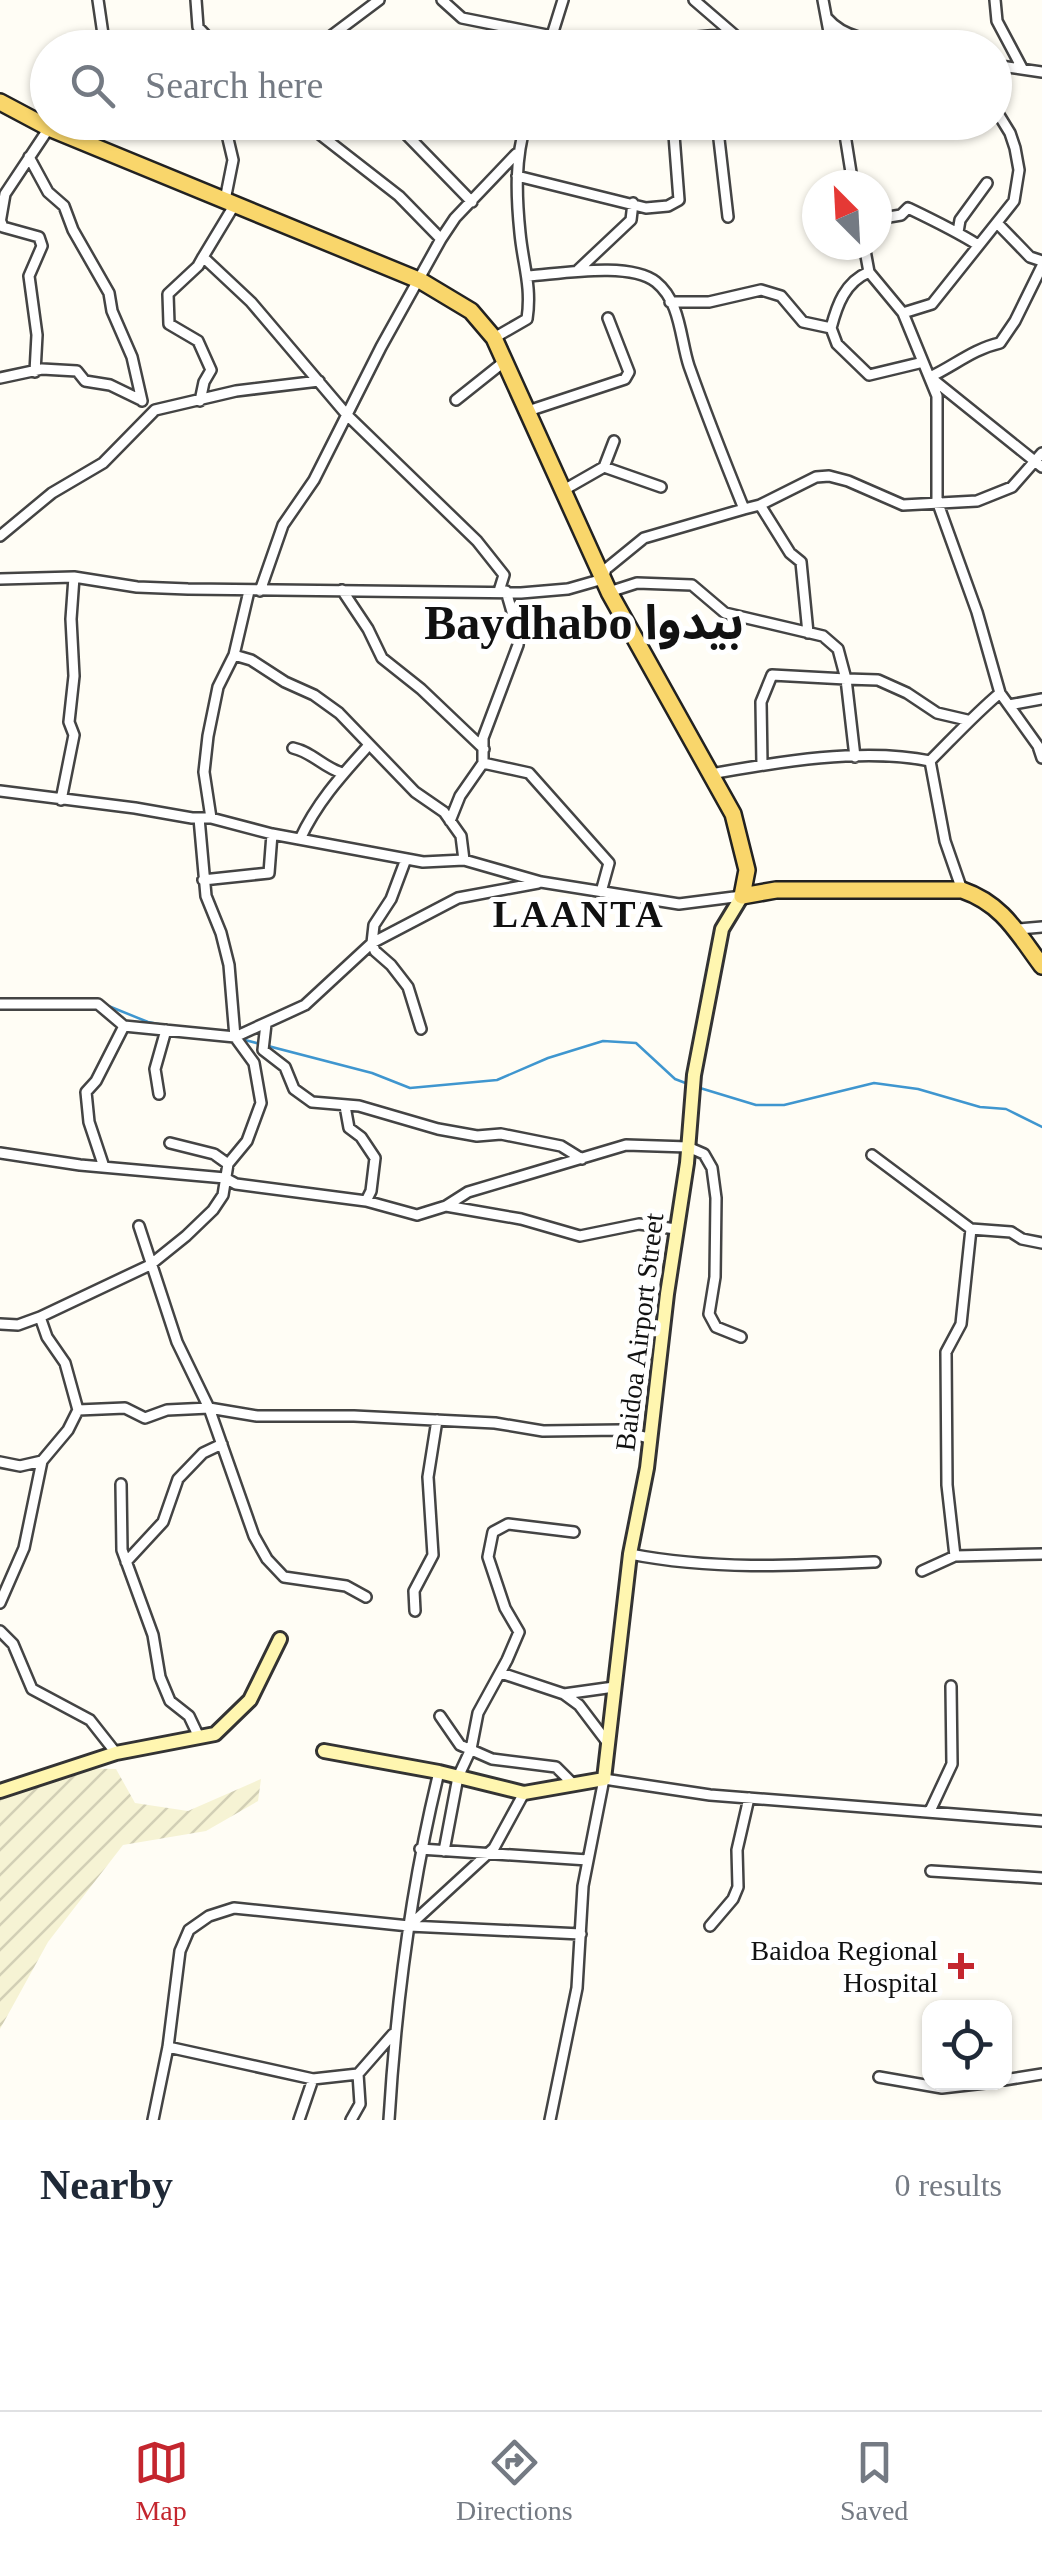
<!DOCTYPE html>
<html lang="en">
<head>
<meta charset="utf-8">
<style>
  body { margin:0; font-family:"Times New Roman","Noto Sans Arabic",serif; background:#f2f2f3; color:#1f2937 }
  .controls { position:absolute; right:30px; bottom:30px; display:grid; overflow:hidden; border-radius:20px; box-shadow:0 2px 8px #0004 }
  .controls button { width:90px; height:90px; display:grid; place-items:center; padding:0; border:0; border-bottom:2px solid #e0e1e3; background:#fff; color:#1f2937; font:50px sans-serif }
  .compass { position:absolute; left:802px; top:170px; width:90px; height:90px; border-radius:50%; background:#fff; box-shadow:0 2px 8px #0004; rotate:336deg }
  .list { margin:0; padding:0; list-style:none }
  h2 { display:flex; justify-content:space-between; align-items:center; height:130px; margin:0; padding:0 40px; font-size:42px }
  h2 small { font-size:32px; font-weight:400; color:#747a83 }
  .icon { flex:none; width:55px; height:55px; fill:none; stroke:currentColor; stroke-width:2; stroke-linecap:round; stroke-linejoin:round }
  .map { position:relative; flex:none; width:1042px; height:2120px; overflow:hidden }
  .search { position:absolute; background:#fff; box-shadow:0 2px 8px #0004; left:30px; right:30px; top:30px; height:110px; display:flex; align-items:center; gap:25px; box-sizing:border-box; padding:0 35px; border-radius:55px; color:#747a83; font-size:38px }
  .sheet { height:290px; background:#fff }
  nav { display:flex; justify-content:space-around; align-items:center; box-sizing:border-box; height:140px; border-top:2px solid #e0e1e3; background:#fff; font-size:28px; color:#747a83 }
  nav a { display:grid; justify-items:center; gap:5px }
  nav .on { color:#c4262e }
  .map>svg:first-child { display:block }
</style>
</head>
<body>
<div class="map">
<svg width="1042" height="2120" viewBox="0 0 1042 2120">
  <defs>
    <pattern id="farmland-furrows" width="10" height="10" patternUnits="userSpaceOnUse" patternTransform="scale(2.5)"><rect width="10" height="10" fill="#f6f3d4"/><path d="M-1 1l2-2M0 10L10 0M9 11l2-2" fill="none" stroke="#d2cfb5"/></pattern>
  </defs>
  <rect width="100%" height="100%" fill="#fffdf5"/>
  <path fill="url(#farmland-furrows)" d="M65 1768 116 1769 135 1803 188 1811 261 1779 258 1801 206 1831 123 1845 48 1942 0 2029V1787Z"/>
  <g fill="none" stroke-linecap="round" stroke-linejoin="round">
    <path stroke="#3f96cf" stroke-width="2.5" d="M106 1005 148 1022 174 1027
      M241 1039 372 1073 410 1088 497 1080 548 1058 603 1041 636 1043 675 1079 688 1084
      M700 1088 756 1105H784L874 1083 918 1089 980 1107 1006 1109 1042 1127"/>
    <g stroke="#444" stroke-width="14">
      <path id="street" d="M98 0 105 48
        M196 0 198 27 218 48
        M442 0 462 18 552 36
        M694 0 738 38 743 48
        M823 0 832 48
        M995 0 997 21 1022 68
        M828 19C847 42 888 42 917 48
        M315 48 379 0
        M548 48 563 0
        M664 48 697 37 731 34
        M994 65 1042 72
        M224 122 233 160 225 200
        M304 122 399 196 441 239
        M390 122 403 131 472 202
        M717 122 728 217
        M843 122 853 185
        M29 157 48 192 64 206 73 230 109 293 112 311 132 357 142 401
        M517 176 646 208 668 206 679 200 673 122
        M815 198 817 199
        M235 204 203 257 251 302 347 415 477 541 504 575 499 591
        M877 219 901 215 908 208C933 220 956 231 978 245
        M1 222 3 227 39 237 42 246 29 276 37 335 35 372
        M0 223 5 194 49 128 85 122
        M998 224 1030 257 1042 261
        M958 232 960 220 987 183
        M864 245 869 272 903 313 937 396V501L977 612 1000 693 1038 746 1042 758
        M1042 266 1015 321 1000 343C973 349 954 366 930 377L1042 467
        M578 270 631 220 633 203
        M670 302H709L761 290 781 296 803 322 831 328 837 344 869 375 923 362
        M903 313 932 304 1014 201 1019 170 1015 148 1010 133 994 107
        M831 328C837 305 845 282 869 272
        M494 338 527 319C532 286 523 265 520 233 516 194 515 159 526 122
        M0 378 42 369 77 371 85 381 110 385 141 400
        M456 400 505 361
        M200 401 204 382 211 370 198 341 169 324 168 294 198 266 203 257
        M525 412 625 379 629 372 608 318
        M604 467 614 441
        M562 491 604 467 661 487
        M760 505 816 477 829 476 848 481 903 505 977 501 1012 487 1042 453
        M744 509 760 505 790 553 801 562 808 633
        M0 536 52 493 103 463 155 410 236 391 319 381
        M0 579 74 577 137 587 188 589 521 593 568 589 603 579 606 569 644 538 744 509C725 462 706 414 689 366 680 339 681 302 656 282 630 261 559 274 528 276
        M342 590 368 629 382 658 421 689 484 749
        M260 591 283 525 314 480 381 347 441 239 455 218 516 154
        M609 592 637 583 692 585 725 613 823 636 838 649 846 679 878 680 907 693 937 713 967 720
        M234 655 251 660 285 682 314 695 339 713 415 792 444 812 461 836 464 860
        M1009 705 1042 699
        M293 748C312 752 323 767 342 773
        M930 761 945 841 962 890
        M930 761C954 737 975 714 1000 693
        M483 763 529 773 609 863 601 892
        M762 764 761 702 772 675 846 679 855 757
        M711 774C777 762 864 747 930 761
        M0 791 135 808 192 818H211L272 834 423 862 464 860 541 882 679 904 742 896
        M61 800 74 735 69 722 74 676 71 619 74 577
        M211 818 204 772 208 736 218 687 234 655 249 591
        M450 821 460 796 483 763V738L518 645 519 636 506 591
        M300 839C317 802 342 775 368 746
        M406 859 391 899 374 925 372 943 375 951 391 965 408 987 421 1029
        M203 880 269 873 272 834
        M1019 929 1042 927
        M0 1004H98L124 1026 235 1037 305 1005 372 943 458 898 538 883
        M266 1024 263 1050 285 1067 294 1089 312 1102 359 1106 438 1129 477 1136 501 1134 561 1146 582 1159
        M159 1094 155 1069 166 1030
        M345 1106 349 1128 361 1137 375 1158 371 1191 366 1201
        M170 1143 214 1154 228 1164
        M0 1153 80 1165 225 1178 236 1184 366 1201 417 1215 446 1206 521 1219 580 1236 639 1224 676 1229
        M872 1155 971 1229 1011 1232 1022 1239 1042 1243
        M104 1167 89 1122 86 1092 96 1081 124 1026
        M446 1206 468 1192 626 1145 688 1147 704 1154 712 1168 716 1198 715 1277 709 1314 716 1327 741 1337
        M139 1226 177 1342 209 1408 254 1536 267 1559 284 1577 346 1586 366 1597
        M0 1324 18 1325 40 1317
        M78 1410 125 1408 145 1418 167 1410 209 1408 257 1416H354L495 1423 543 1431 621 1430 651 1439
        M0 1462 20 1466 42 1461
        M121 1484 122 1550 153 1635 160 1677 170 1701 189 1716 198 1735
        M630 1554C712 1570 792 1566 875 1562
        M955 1556 1042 1554
        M126 1562 163 1522 178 1479 203 1453 222 1444
        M922 1571 955 1556 947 1485 946 1352 961 1324 971 1229
        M0 1603 24 1548 42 1461 68 1430 78 1410 65 1363 47 1337 40 1317 150 1265 186 1236 213 1210 223 1195 228 1164 247 1141 261 1103 254 1063 235 1037 229 965 221 933 206 896 199 818
        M415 1611 414 1591 433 1555 428 1477 437 1420
        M0 1631 13 1644 32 1689 90 1720 116 1753
        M501 1673 564 1694 579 1705 607 1742
        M564 1694 614 1687
        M440 1716 460 1745 492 1759 556 1767 572 1783
        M930 1811 952 1764 951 1686
        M420 1849 588 1860
        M444 1851 458 1777 471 1749 478 1713 507 1660 519 1632 505 1608 488 1557 493 1532 508 1524 574 1532
        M931 1871 1042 1878
        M409 1926 494 1848 524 1793
        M710 1926 733 1899 738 1887 737 1850 749 1798
        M168 2047 313 2079 358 2074 393 2034
        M879 2077 942 2088 994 2082
        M1004 2080 1042 2074
        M153 2120 168 2047 180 1951 189 1930 209 1916 234 1908 409 1926 581 1934
        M299 2120 313 2079
        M351 2120 360 2104 358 2074
        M389 2120C396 2003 411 1886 439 1772
        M550 2120 577 1988 583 1886 604 1779 710 1795 1042 1821"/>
    </g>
    <g stroke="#333" stroke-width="18">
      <path id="secondary" d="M324 1751 439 1772 524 1793 604 1779 630 1554 647 1468 667 1294 687 1163 694 1075 722 929 742 896
        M0 1791 116 1753 215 1734 250 1700 280 1639"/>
    </g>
    <g stroke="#222" stroke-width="20">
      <path id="primary" d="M0 102 49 128 421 281 471 311 494 338 609 592 733 814 747 870 742 896 776 890H962C1003 904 1018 934 1042 966"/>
    </g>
    <use href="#street" stroke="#fff" stroke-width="9"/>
    <use href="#secondary" stroke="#fff6b0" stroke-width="12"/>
    <use href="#primary" stroke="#f9d66b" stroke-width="15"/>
  </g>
  <path fill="#c4262e" stroke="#fff" stroke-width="4" d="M956 1951h10v10h10v10h-10v10h-10v-10h-10v-10h10z"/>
  <g text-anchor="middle" stroke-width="10" stroke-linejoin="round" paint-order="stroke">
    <g font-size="28" fill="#111" stroke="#fff">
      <text transform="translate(639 1332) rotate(-83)" y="10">Baidoa Airport Street</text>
    </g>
    <g font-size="28" fill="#111" stroke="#fff" text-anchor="end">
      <text x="938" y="1960">Baidoa Regional<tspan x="938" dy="32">Hospital</tspan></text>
    </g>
    <g font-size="38" font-weight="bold" letter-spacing="2.5" fill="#111" stroke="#fff">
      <text x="579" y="927">LAANTA</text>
    </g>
    <g font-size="48" font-weight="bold" fill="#111" stroke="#fff">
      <text x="584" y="639">Baydhabo بيدوا</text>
    </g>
  </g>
</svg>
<div class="controls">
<button><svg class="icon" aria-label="locate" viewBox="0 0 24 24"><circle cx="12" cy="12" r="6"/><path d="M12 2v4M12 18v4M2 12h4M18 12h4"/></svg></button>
</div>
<svg class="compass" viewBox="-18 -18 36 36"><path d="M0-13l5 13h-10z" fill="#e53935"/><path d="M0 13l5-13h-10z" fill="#747a83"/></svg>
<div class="search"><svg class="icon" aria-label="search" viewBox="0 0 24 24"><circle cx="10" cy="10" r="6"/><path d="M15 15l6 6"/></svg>Search here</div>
</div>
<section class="sheet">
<h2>Nearby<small>0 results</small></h2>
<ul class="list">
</ul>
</section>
<nav>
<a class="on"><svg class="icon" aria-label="map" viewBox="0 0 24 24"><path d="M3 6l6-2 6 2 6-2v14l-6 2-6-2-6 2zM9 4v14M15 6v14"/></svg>Map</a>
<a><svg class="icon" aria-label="directions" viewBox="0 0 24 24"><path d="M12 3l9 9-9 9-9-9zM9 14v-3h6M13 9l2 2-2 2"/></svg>Directions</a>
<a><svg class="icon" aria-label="saved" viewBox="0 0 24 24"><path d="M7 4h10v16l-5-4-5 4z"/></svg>Saved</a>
</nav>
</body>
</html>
